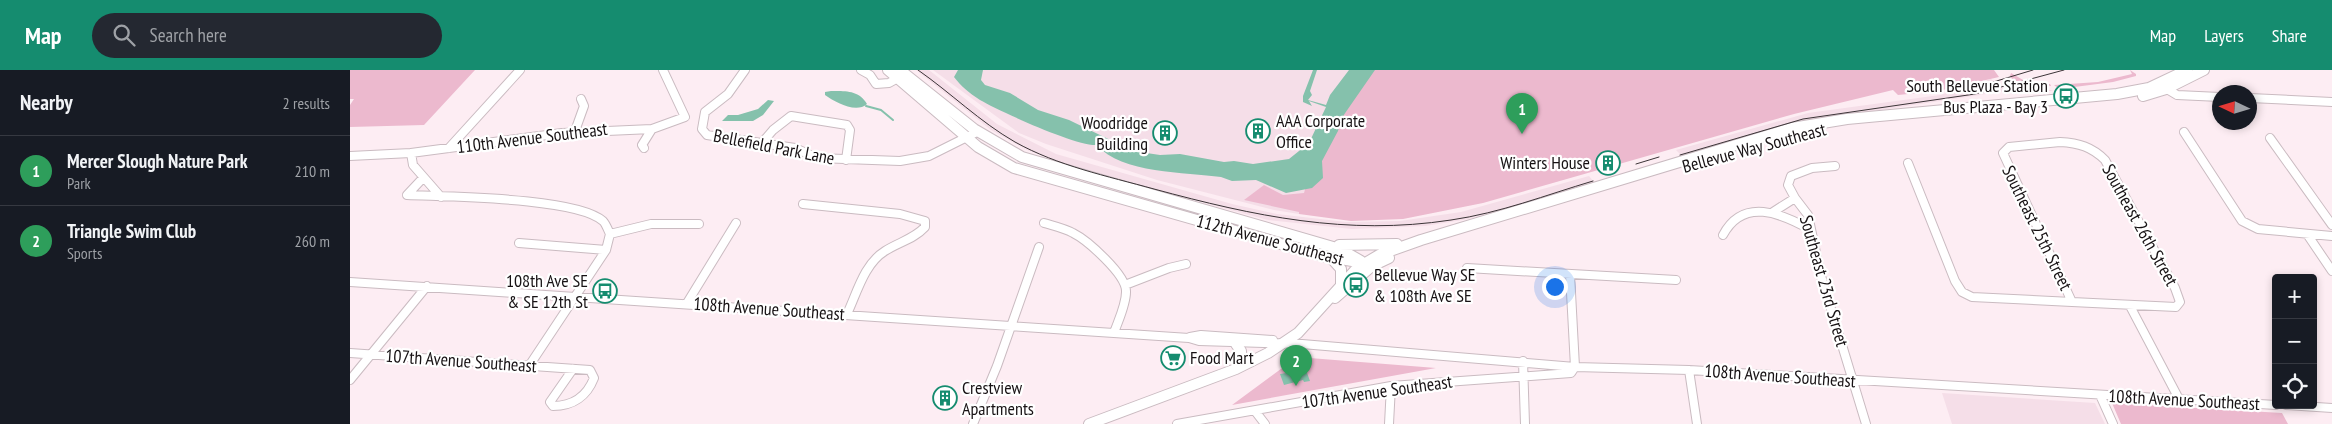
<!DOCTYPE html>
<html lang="en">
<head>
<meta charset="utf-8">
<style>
  body { margin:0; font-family:"PT Sans Narrow",sans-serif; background:#242831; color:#f1f3f6 }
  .controls { position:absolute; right:15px; bottom:15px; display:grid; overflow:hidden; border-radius:5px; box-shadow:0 2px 8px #0003 }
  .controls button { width:45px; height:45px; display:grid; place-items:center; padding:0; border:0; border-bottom:1px solid #363941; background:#171b24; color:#f1f3f6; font:25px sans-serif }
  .compass { position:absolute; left:1862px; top:15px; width:45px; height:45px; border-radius:50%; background:#171b24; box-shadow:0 2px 8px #0003; rotate:274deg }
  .you { position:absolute; left:1204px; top:216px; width:18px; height:18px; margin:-12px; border:4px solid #fff; border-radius:50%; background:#1a73e8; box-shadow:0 0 0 8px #1a73e833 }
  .badge { display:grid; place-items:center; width:32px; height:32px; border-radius:50%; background:#158c6f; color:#fff; font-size:16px; font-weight:700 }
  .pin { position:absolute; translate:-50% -41px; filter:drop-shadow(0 1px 2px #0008) }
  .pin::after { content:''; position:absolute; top:26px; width:18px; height:15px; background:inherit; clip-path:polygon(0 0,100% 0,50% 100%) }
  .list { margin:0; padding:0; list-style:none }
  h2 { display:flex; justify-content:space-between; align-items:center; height:65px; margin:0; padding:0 20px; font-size:21px }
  h2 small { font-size:16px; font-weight:400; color:#9ea1a6 }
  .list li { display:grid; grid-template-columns:32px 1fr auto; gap:15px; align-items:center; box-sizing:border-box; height:70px; padding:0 20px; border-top:1px solid #363941 }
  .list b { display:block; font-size:19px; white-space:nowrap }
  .list p { margin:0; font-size:16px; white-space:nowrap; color:#9ea1a6 }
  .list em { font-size:16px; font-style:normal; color:#9ea1a6 }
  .icon { flex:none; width:28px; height:28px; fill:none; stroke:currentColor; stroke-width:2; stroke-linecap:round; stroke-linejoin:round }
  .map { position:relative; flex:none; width:1982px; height:354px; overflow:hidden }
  header { display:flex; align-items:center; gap:30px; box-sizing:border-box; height:70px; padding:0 25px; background:#158c6f; color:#fff }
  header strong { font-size:24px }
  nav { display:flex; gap:28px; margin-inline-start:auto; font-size:18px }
  .search { width:350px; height:45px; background:#242831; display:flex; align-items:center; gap:12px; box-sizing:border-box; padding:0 18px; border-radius:28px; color:#9ea1a6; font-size:19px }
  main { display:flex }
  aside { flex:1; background:#171b24 }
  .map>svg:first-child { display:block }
</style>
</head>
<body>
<header>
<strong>Map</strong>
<div class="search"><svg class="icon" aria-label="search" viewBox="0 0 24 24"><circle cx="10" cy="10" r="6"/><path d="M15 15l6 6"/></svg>Search here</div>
<nav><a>Map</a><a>Layers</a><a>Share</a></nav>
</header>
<main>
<aside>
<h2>Nearby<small>2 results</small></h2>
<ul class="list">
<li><span class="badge" style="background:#2e9e5b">1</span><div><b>Mercer Slough Nature Park</b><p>Park</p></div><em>210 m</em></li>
<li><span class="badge" style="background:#2e9e5b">2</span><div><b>Triangle Swim Club</b><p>Sports</p></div><em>260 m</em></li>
</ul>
</aside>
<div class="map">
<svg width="1982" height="354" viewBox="0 0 1982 354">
  <rect width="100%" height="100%" fill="#fdedf3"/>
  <path fill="#f5dee8" d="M566 0H579L647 54 706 84 882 134 927 144 996 152 1050 151 1111 142 1239 106 1244 112 1152 140 1113 150 1075 156 1002 159 918 150 735 101 677 80 641 60Z
    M583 0H1008L964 84 949 144 924 140 807 110 696 74 669 63Z
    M1641 9 1656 21 1444 53 1332 86 1326 80 1458 43 1590 25Z
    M1592 323 1745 333 1755 354H1602Z"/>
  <path fill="#ecb9ce" d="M0 0H125L74 55 0 57V35L4 29H0Z
    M1008 0H1644L1649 7 1588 21 1548 25 1543 20 1444 44 1133 133 1053 149 1001 151 949 144V142L894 130 914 115 933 125 954 123 964 84Z
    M1780 0 1786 4V6L1763 12 1709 19 1704 15 1748 12 1782 4Z
    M1661 3 1680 14H1700L1701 16 1689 17 1691 20H1703L1676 24 1667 17 1660 6Z
    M947 287 1086 298 882 335Z
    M1762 333 1932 343 1938 354H1771Z"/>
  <path fill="#85c1ac" d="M608 0H633L631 10 635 15 660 23 688 40 719 50 783 81 810 85 830 84 874 92 884 91 903 94 939 89 959 73 976 37 959 31 962 36 953 32V26L963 0H967L960 21 962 25 958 30 976 35 980 25 999 0H1025L991 49 988 61 972 91 973 108 962 118 936 123 906 110 882 111 871 107C836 102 771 104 747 75 728 77 649 41 630 30 619 23 611 16 604 7Z
    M481 21C495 21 509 20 517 34 506 44 485 32 475 25V22Z
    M418 30 424 31 413 45 403 51H372L378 45H388L408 39Z
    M956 300 960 311 954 312 953 310 934 315 930 304Z"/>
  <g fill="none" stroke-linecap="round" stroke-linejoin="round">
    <path stroke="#85c1ac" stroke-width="2" d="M516 36 531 40 543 50"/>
    <g stroke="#cabbc1" stroke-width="10">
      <path id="minor" d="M395 0 378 24 355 42 352 59 357 65 445 78 467 88 550 91 579 86 627 62
        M511 0 520 5 526 14 539 13 548 8
        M1812 16 1827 25 1870 27
        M1900 28 1982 32
        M225 61 234 36 231 29
        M1834 62 1892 151 1908 159 1982 166
        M1920 68 1982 155
        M1710 72C1729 73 1742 77 1755 90L1825 218 1830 232 1826 237 1722 232 1653 83 1659 77Z
        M411 74 423 60 441 46 497 55 500 60 496 90
        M99 78 170 0
        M294 78 292 75 302 59 335 47 313 0
        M61 83 212 63 302 59
        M0 86 61 83 63 95 91 127
        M1558 93 1605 211 1612 222 1622 227 1722 232
        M73 108 57 125C96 127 226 127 253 151 256 154 258 160 260 164L301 154H349
        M1445 128 1458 145 1471 206 1516 354
        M453 134 550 144 575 151V157C564 169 549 172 535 181 514 194 507 223 497 244
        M1423 142 1445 128 1438 115 1441 106 1462 98 1485 96
        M694 153C704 156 714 158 723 163 737 170 777 205 776 222 776 235 768 251 764 263
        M1957 164 1982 201
        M1373 165C1393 127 1431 143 1461 160
        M169 173 256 180
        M1117 198 1326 210
        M1220 204 1225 297
        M0 212 839 268 849 271 952 274 1225 297 1339 300 1926 335
        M775 215 819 198 836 194
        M337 233 386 153
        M1780 236 1829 329
        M840 267 851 265 923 270
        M0 283 240 300 244 308C237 326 223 336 203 336L200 332 223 299
        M1173 291 1175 354
        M179 296 256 180 260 164
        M1339 300 1347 354
        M0 310 77 216
        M1750 325 1763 354
        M1936 335 1982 338
        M905 341 915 354
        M623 354 647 296 689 177
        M827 354 1041 316 1221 303 1225 297
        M1039 354 1041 316"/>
    </g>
    <g stroke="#cabbc1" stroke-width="12">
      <path id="major" d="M538 0 628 77 664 98 973 186 1014 193
        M550 0 624 59 672 87 990 179 1011 191
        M1793 26 1816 19 1854 0
        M989 175 1047 174
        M981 188 991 199V215
        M985 228 1022 196 1039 188
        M886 274 891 281V296
        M739 354 886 299 918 283 948 263 1007 198 1029 185 1071 170 1442 58 1497 49 1767 24 1799 18 1837 0"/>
    </g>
    <use href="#minor" stroke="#fff" stroke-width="8"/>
    <use href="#major" stroke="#fff" stroke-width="10"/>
    <path stroke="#3c3538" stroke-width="1" d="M568 0C601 23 630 52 665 72 708 96 757 106 804 119 904 146 997 166 1101 150 1150 143 1196 125 1243 111
      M1620 19 1683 0
      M1330 85 1453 49 1625 24 1714 0
      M1286 94 1309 87"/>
  </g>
  <defs>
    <g id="bus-ring" transform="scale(1.25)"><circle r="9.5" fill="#fff" stroke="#158c6f" stroke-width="1.5"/><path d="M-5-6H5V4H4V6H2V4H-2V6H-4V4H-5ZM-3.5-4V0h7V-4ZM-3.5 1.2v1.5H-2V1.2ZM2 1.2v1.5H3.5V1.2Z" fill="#158c6f"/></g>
    <g id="building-ring" transform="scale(1.25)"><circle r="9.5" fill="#fff" stroke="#158c6f" stroke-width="1.5"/><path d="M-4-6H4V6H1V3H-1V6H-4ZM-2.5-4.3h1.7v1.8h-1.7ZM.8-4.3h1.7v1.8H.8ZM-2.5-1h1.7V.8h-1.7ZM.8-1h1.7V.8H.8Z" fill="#158c6f"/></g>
    <g id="supermarket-ring" transform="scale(1.25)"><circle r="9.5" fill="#fff" stroke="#158c6f" stroke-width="1.5"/><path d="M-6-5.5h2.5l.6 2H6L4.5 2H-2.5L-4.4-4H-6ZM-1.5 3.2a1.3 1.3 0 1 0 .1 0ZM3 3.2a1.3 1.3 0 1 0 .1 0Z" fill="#158c6f"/></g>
  </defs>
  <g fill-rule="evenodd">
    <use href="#bus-ring" x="1716" y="26"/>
    <use href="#building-ring" x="908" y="61"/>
    <use href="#building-ring" x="815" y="63"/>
    <use href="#building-ring" x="1258" y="93"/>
    <use href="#bus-ring" x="1006" y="215"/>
    <use href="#bus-ring" x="255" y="221"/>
    <use href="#supermarket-ring" x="823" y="288"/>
    <use href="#building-ring" x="595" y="328"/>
  </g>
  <g text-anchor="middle" stroke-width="4.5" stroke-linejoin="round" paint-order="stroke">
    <g font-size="18" fill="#171214" stroke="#fff" text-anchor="end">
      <text x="1698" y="22">South Bellevue Station<tspan x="1698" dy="21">Bus Plaza - Bay 3</tspan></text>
      <text x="926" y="57" text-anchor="start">AAA Corporate<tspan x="926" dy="21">Office</tspan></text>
      <text x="798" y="59">Woodridge<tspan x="798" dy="21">Building</tspan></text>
      <text x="1240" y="99">Winters House</text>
      <text x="1024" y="211" text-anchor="start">Bellevue Way SE<tspan x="1024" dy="21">&amp; 108th Ave SE</tspan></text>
      <text x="238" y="217">108th Ave SE<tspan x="238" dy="21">&amp; SE 12th St</tspan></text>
      <text x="840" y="294" text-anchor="start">Food Mart</text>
      <text x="612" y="324" text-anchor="start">Crestview<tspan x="612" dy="21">Apartments</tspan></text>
    </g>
    <g font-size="18" fill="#171214" stroke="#fff">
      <text transform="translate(182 68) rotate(-7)" y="6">110th Avenue Southeast</text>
      <text transform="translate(424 77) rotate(11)" y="6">Bellefield Park Lane</text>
      <text transform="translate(1404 78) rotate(-15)" y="6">Bellevue Way Southeast</text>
      <text transform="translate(1790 155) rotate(61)" y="6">Southeast 26th Street</text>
      <text transform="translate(1687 158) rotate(64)" y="6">Southeast 25th Street</text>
      <text transform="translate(920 170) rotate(15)" y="6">112th Avenue Southeast</text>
      <text transform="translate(1474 211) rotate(74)" y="6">Southeast 23rd Street</text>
      <text transform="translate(419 239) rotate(4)" y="6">108th Avenue Southeast</text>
      <text transform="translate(111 291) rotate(4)" y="6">107th Avenue Southeast</text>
      <text transform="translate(1430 306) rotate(4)" y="6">108th Avenue Southeast</text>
      <text transform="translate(1027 322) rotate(-8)" y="6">107th Avenue Southeast</text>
      <text transform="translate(1834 330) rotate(3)" y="6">108th Avenue Southeast</text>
    </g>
  </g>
</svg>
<div class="controls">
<button>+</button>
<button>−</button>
<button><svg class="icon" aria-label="locate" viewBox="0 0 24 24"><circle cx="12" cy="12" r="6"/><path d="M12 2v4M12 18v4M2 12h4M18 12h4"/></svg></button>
</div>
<svg class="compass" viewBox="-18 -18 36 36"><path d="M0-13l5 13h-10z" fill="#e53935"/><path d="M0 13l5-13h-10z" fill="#9ea1a6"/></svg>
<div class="you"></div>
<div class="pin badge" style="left:1172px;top:64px;background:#2e9e5b">1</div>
<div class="pin badge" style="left:946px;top:316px;background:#2e9e5b">2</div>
</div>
</main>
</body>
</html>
